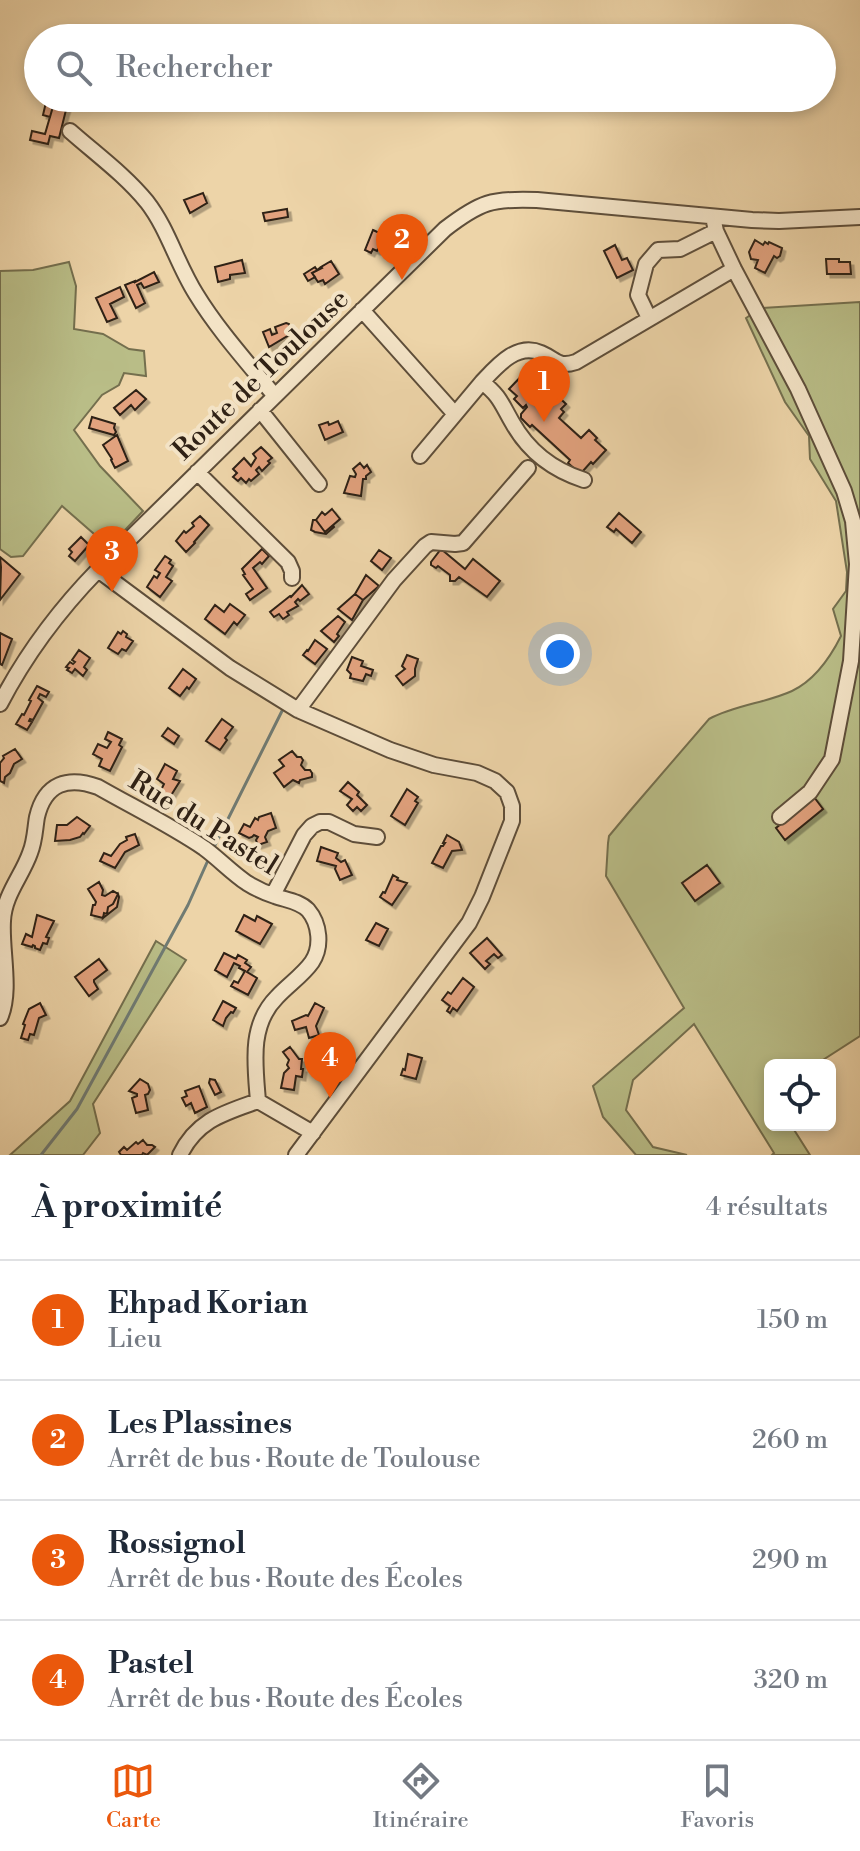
<!DOCTYPE html>
<html lang="fr">
<head>
<meta charset="utf-8">
<style>
  body { margin:0; font-family:"Libre Bodoni",serif; background:#f2f2f3; color:#1f2937 }
  .controls { position:absolute; right:24px; bottom:24px; display:grid; overflow:hidden; border-radius:12px; box-shadow:0 4px 12px #0003 }
  .controls button { width:72px; height:72px; display:grid; place-items:center; padding:0; border:0; border-bottom:2px solid #e0e1e3; background:#fff; color:#1f2937; font:40px sans-serif }
  .you { position:absolute; left:560px; top:654px; width:28px; height:28px; margin:-20px; border:6px solid #fff; border-radius:50%; background:#1a73e8; box-shadow:0 0 0 12px #1a73e833 }
  .badge { display:grid; place-items:center; width:52px; height:52px; border-radius:50%; background:#ea580c; color:#fff; font-size:26px; font-weight:700 }
  .pin { position:absolute; translate:-50% -66px; filter:drop-shadow(0 2px 4px #0008) }
  .pin::after { content:''; position:absolute; top:42px; width:28px; height:24px; background:inherit; clip-path:polygon(0 0,100% 0,50% 100%) }
  .list { margin:0; padding:0; list-style:none }
  h2 { display:flex; justify-content:space-between; align-items:center; height:104px; margin:0; padding:0 32px; font-size:34px }
  h2 small { font-size:26px; font-weight:400; color:#747a83 }
  .list li { display:grid; grid-template-columns:52px 1fr auto; gap:24px; align-items:center; box-sizing:border-box; height:120px; padding:0 32px; border-top:2px solid #e0e1e3 }
  .list b { display:block; font-size:30px; white-space:nowrap }
  .list p { margin:0; font-size:26px; white-space:nowrap; color:#747a83 }
  .list em { font-size:26px; font-style:normal; color:#747a83 }
  .icon { flex:none; width:44px; height:44px; fill:none; stroke:currentColor; stroke-width:2; stroke-linecap:round; stroke-linejoin:round }
  .map { position:relative; flex:none; width:860px; height:1155px; overflow:hidden }
  .search { position:absolute; background:#fff; box-shadow:0 4px 12px #0003; left:24px; right:24px; top:24px; height:88px; display:flex; align-items:center; gap:20px; box-sizing:border-box; padding:0 28px; border-radius:44px; color:#747a83; font-size:30px }
  .sheet { height:584px; background:#fff }
  nav { display:flex; justify-content:space-around; align-items:center; box-sizing:border-box; height:112px; border-top:2px solid #e0e1e3; background:#fff; font-size:22px; color:#747a83 }
  nav a { display:grid; justify-items:center; gap:4px }
  nav .on { color:#ea580c }
  .map>svg:first-child { display:block }
</style>
</head>
<body>
<div class="map">
<svg width="860" height="1155" viewBox="0 0 860 1155">
  <defs>
    <filter id="shadow"><feDropShadow dx="3.5" dy="3.5" stdDeviation="0" flood-color="#0004"/></filter>
  </defs>
  <rect width="100%" height="100%" fill="#edd4a8"/>
  <filter id="stains"><feTurbulence type="fractalNoise" baseFrequency=".0025" numOctaves="4"/><feColorMatrix values="0 0 0 0 .2 0 0 0 0 .09 0 0 0 0 .02 0 0 0 .5 -.17"/></filter>
  <radialGradient id="worn" r=".72"><stop offset=".6" stop-color="#630" stop-opacity="0"/><stop offset="1" stop-color="#630" stop-opacity=".3"/></radialGradient>
  <path fill="#b9bd87" stroke="#746f4e" stroke-width="2" d="M69 262 76 286 74 329 103 334 129 349 144 351 146 376 124 373 119 385 102 395 74 430 100 466 143 511 109 547 62 506 23 556 11 557 0 549V271L33 270Z
    M860 302V1036L815 1065H770V1125H791L810 1155H772L774 1153 694 1024 633 1080 626 1110 653 1147 687 1155H636L603 1117 593 1086 684 1008 606 876 608 843 609 836 629 812 709 719C735 705 766 703 792 691 815 680 830 658 841 636L833 609 846 591 847 572 836 501 810 459 809 436 785 402 746 318 761 308Z
    M156 941 186 960 93 1104 100 1133 83 1155H10L70 1101Z"/>
  <g fill="none" stroke-linecap="round" stroke-linejoin="round">
    <path stroke="#707b73" stroke-width="3" d="M214 847 282 711
      M41 1155 77 1109 188 905 209 858"/>
  </g>
  <path fill="#e2a27e" stroke="#2f2115" stroke-width="2" filter="url(#shadow)" d="M47 98 68 104 66 111 67 106 54 103 50 117 43 115Z
    M54 103 67 106 59 138 50 136 48 144 30 140 32 131 45 134Z
    M203 193 207 203 190 213 184 200Z
    M287 209 288 217 265 221 263 213Z
    M373 230 386 236 377 251 373 249 371 253 365 250Z
    M755 240 763 245 765 242 768 244 769 242 782 248 780 256 777 258 774 256 765 273 755 268 758 260 751 259 749 252Z
    M615 245 622 260 627 258 633 270 617 278 604 251Z
    M826 259H839V262H850L851 274H827Z
    M242 260 245 273 230 275V279L218 282 215 267Z
    M331 261 339 274 325 284 323 280 318 282 312 273 322 268 321 267Z
    M315 267 317 270 321 267 322 268 312 273 315 277 308 281 304 274Z
    M154 272 159 282 144 288 141 283 137 285 145 303 136 308 125 285 135 281V282Z
    M120 287 124 297 110 304 117 318 107 322 96 298Z
    M286 323 289 324 291 330 289 335 269 347 263 332 270 329 272 335 277 333 275 327Z
    M531 366 549 383 547 386 566 404 561 409 564 412 559 418 581 438 589 430 597 438 595 440 606 450 593 464 591 462 583 471H577L568 463 570 460 532 425 530 427 521 418V414L527 407 526 405 523 408 514 399 517 396 509 389Z
    M136 390 146 399 135 410 131 405 120 415 114 408Z
    M92 417 115 424 114 428 116 432 114 435 89 428Z
    M338 421 343 432 325 440 319 425 328 422 329 425Z
    M117 435 128 461 115 468 111 460 112 459 103 445Z
    M261 447 272 458 268 461 270 463 262 471 259 467 256 470 259 474 251 481 249 479 246 483 241 478 238 481 233 477 237 473 233 469 244 458 251 466 256 458 253 454Z
    M360 463 364 468 367 465 371 472 366 476V479H363L361 496 344 493 350 476 355 477 356 474 353 469Z
    M332 509 340 519 325 532 316 520 322 512 325 515Z
    M619 513 641 532 632 543 616 529 614 532 607 527Z
    M200 516 209 525 194 542 195 543 186 552 176 541 184 531 186 533 194 526 192 523Z
    M313 520H316L325 532 333 525 334 527 326 534 315 532 311 530Z
    M81 537 89 545 75 561 69 556 72 552 69 549Z
    M262 549 269 556 262 564 260 562 253 568 267 588 250 600 246 594 253 589 243 575 245 574 242 569Z
    M441 549 465 569 473 559 500 581 487 597 459 577 455 581H450V575L438 566 436 568 431 565V562Z
    M379 550 391 558 382 570 371 561Z
    M165 556 171 560 169 563 173 566 166 577 172 581 160 597 147 587 154 576 157 578 160 573 155 570Z
    M0 557 20 574 0 600 1 567Z
    M366 575 379 586 363 600 355 594Z
    M302 585 309 594 300 601 298 599 295 602 298 606 287 612 289 615 283 619 279 614 274 617 270 612 290 596 291 597Z
    M355 594 363 600 352 620 338 609Z
    M230 604 245 615 237 625 234 622 225 634 205 619 215 605 224 612Z
    M338 616 345 622 337 634 339 636 334 642 321 631Z
    M123 631 127 634 126 637 133 641 126 651 122 649 118 654 108 648 118 632 121 634Z
    M0 633 12 639 2 665 0 664Z
    M315 640 327 649 315 664 303 655 307 650 308 651Z
    M79 650 90 658 84 667 87 670 83 676 75 669 72 673 67 670 69 668 66 667 70 662 73 664 75 662 72 660Z
    M407 655 418 659 415 669V676L403 685 396 676 405 669 402 666Z
    M352 657 363 661 361 666 373 670 371 676 366 674 363 681 350 678 351 674 347 670Z
    M183 669 196 679 189 689 187 687 180 696 169 688Z
    M37 686 49 692 46 697 40 694 38 698 43 702 33 720 30 719 29 721 32 722 27 730 16 724 22 714 24 715 31 701 29 700Z
    M222 719 233 727 225 738 227 740 220 750 206 741Z
    M168 728 179 736 174 744 162 736Z
    M108 732 122 739 119 745 122 747 110 771 99 766 102 759 93 754 98 744 107 748 111 742 105 739Z
    M15 749 22 759 14 764 10 773 5 777 4 783 0 781V763L4 758 3 756Z
    M292 751 297 757H301L303 760 301 765 305 770H310L312 773V777L300 780 299 783 293 780 284 787 274 773 284 766 279 760Z
    M165 764 177 771 173 779 180 781 165 805 156 800 164 784 157 779Z
    M348 782 359 792 357 795 367 805 361 811 357 807 353 811 347 805 352 799 340 791Z
    M407 789 418 797 415 801 418 803 405 825 391 816Z
    M814 797 823 809 785 840 776 828Z
    M271 813 276 828 268 831 265 837 267 842 258 845 256 840 258 837 254 835 252 837 249 838 239 833 244 824 250 827 255 818 258 820 259 817Z
    M77 817 90 826 84 834 83 833 80 837 70 840 55 841 57 825H67Z
    M135 834 139 845 125 852 115 868 100 861 104 853 111 856 120 844 127 840 126 837Z
    M447 835 459 842 462 850 452 851 443 868 432 863 441 846H443L445 843H443Z
    M321 847 338 853 336 858 341 862 345 860 352 875 340 880 335 869 336 866 317 861Z
    M707 865 720 883 695 901 682 883Z
    M393 875 398 878 397 880 407 883 392 905 380 897 383 892 385 893Z
    M99 882 103 890 102 895 105 896 113 891 118 894 113 904 108 907 107 914 104 913 103 918 91 915 93 905H95L96 902 88 889Z
    M118 894 119 897 117 907 103 918 104 913 107 914 108 907 113 904Z
    M37 915 54 921 46 937 49 938 47 944 43 943 40 950 35 948V946L33 945 32 947 22 944 26 934 32 937Z
    M244 915 255 921 257 916 272 924 260 944 236 931Z
    M376 923 388 929 379 946 366 940Z
    M487 938 502 955 498 958 494 954 486 961 490 964 485 969 470 953Z
    M224 953 236 959 238 955 247 960 245 963 251 967 247 972 257 978 248 995 231 986 234 981 238 983 245 971 239 968 240 966 234 963 227 977 215 970Z
    M99 959 107 970 94 980V982L98 989 89 996 75 977Z
    M463 978 474 987 457 1011 453 1008 450 1013 447 1011 450 1006 442 1000 448 992 451 994Z
    M223 1001 236 1008 233 1013 231 1012 226 1018 223 1026 213 1020Z
    M40 1003 46 1015 39 1018 34 1035 30 1034 28 1040 21 1038 25 1025 23 1024 29 1009Z
    M315 1003 324 1008 316 1026 319 1035 309 1038 306 1027 295 1030 292 1021 306 1015 308 1016Z
    M290 1047 299 1059H302L301 1069H303L302 1077 296 1076 294 1090 281 1088 284 1073 289 1068 287 1065 289 1060 283 1052Z
    M408 1054 422 1058 416 1079 401 1075 403 1069 405 1070Z
    M140 1079 148 1084 150 1090 148 1094 145 1095 148 1110 136 1113 132 1098 137 1096V1094L129 1091Z
    M210 1079 215 1080 221 1092 215 1095 209 1083Z
    M199 1086 207 1107 195 1113 191 1103 186 1106 182 1098 187 1096 185 1091Z
    M143 1140 147 1145H152L155 1147 147 1155 143 1153 142 1155H121L119 1152 124 1147 127 1150 136 1142 138 1144Z"/>
  <g fill="none" stroke-linecap="round" stroke-linejoin="round">
    <g stroke="#5e4e3a" stroke-width="18">
      <path id="minor" d="M70 131C96 154 125 175 147 202 168 229 177 264 196 294 218 330 247 362 274 395
        M713 217 716 231 734 269 798 389 844 491 853 521 857 564 851 661 832 759 810 792 780 817
        M362 310 454 413
        M649 318 638 295 646 264 658 250 680 249 716 231
        M482 382C497 366 517 342 541 353 557 360 558 368 576 362L734 269
        M260 410 319 484
        M420 456 482 382C500 396 501 403 512 422 528 451 553 470 584 480
        M197 472 288 562 292 571V578
        M98 570 230 668 298 710 390 750 434 765 477 773 495 781 507 792 512 806V821L482 897 469 923 296 1155
        M0 704C26 654 59 610 98 570L445 229C480 202 492 198 537 200L752 220 779 221 860 217
        M298 710 394 580 425 546 431 542 455 544 463 543 528 468
        M273 895 304 835 312 826 320 822H329L354 834 377 837
        M0 1018C12 991 1 950 3 921 4 895 22 876 30 853 35 841 35 828 37 817 45 783 68 776 98 787 133 807 170 825 204 848 219 859 232 873 247 883 255 888 266 893 275 896 286 900 299 901 308 910 320 924 322 947 312 962 303 975 288 985 277 997 249 1025 255 1064 258 1101
        M180 1155C197 1120 224 1113 258 1101L313 1133"/>
    </g>
    <use href="#minor" stroke="#f3e3c6" stroke-width="14"/>
  </g>
  <g text-anchor="middle" stroke-width="8" stroke-linejoin="round" paint-order="stroke">
    <g font-size="28" fill="#2f2115" stroke="#f3e3c6">
      <text transform="translate(260 374) rotate(-44)" y="10">Route de Toulouse</text>
      <text transform="translate(204 822) rotate(32)" y="10">Rue du Pastel</text>
    </g>
  </g>
  <rect width="100%" height="100%" filter="url(#stains)"/>
  <rect width="100%" height="100%" fill="url(#worn)"/>
</svg>
<div class="controls">
<button><svg class="icon" aria-label="locate" viewBox="0 0 24 24"><circle cx="12" cy="12" r="6"/><path d="M12 2v4M12 18v4M2 12h4M18 12h4"/></svg></button>
</div>
<div class="you"></div>
<div class="pin badge" style="left:544px;top:422px">1</div>
<div class="pin badge" style="left:402px;top:280px">2</div>
<div class="pin badge" style="left:112px;top:592px">3</div>
<div class="pin badge" style="left:330px;top:1098px">4</div>
<div class="search"><svg class="icon" aria-label="search" viewBox="0 0 24 24"><circle cx="10" cy="10" r="6"/><path d="M15 15l6 6"/></svg>Rechercher</div>
</div>
<section class="sheet">
<h2>À proximité<small>4 résultats</small></h2>
<ul class="list">
<li><span class="badge">1</span><div><b>Ehpad Korian</b><p>Lieu</p></div><em>150 m</em></li>
<li><span class="badge">2</span><div><b>Les Plassines</b><p>Arrêt de bus · Route de Toulouse</p></div><em>260 m</em></li>
<li><span class="badge">3</span><div><b>Rossignol</b><p>Arrêt de bus · Route des Écoles</p></div><em>290 m</em></li>
<li><span class="badge">4</span><div><b>Pastel</b><p>Arrêt de bus · Route des Écoles</p></div><em>320 m</em></li>
</ul>
</section>
<nav>
<a class="on"><svg class="icon" aria-label="map" viewBox="0 0 24 24"><path d="M3 6l6-2 6 2 6-2v14l-6 2-6-2-6 2zM9 4v14M15 6v14"/></svg>Carte</a>
<a><svg class="icon" aria-label="directions" viewBox="0 0 24 24"><path d="M12 3l9 9-9 9-9-9zM9 14v-3h6M13 9l2 2-2 2"/></svg>Itinéraire</a>
<a><svg class="icon" aria-label="saved" viewBox="0 0 24 24"><path d="M7 4h10v16l-5-4-5 4z"/></svg>Favoris</a>
</nav>
</body>
</html>
